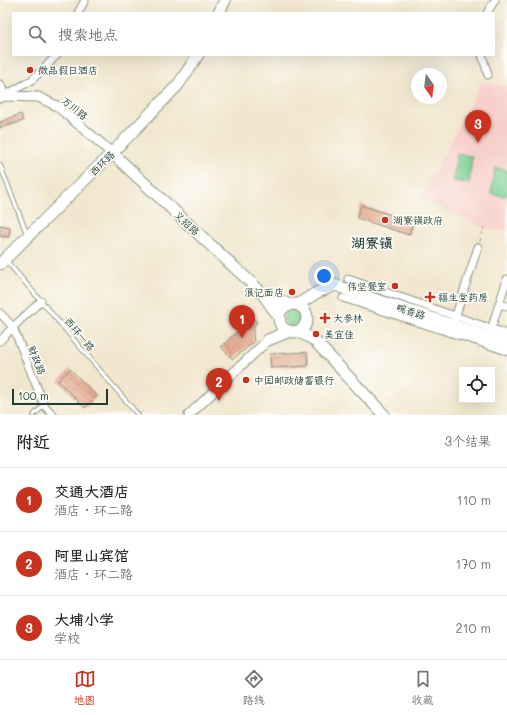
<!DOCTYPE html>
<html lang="zh">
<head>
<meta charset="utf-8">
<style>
  body { margin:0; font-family:Mali,"LXGW WenKai TC",sans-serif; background:#f2f2f2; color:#222 }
  .controls { position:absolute; right:12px; bottom:12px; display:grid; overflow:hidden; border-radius:0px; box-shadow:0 4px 16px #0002 }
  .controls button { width:36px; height:36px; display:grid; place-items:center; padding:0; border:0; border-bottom:1px solid #e0e0e0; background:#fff; color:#222; font:20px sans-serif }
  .compass { position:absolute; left:411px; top:68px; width:36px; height:36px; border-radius:50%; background:#fff; box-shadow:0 4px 16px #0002; rotate:166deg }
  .scale { position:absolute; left:12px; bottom:10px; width:96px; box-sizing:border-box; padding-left:4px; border:2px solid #1f3d34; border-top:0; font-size:11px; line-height:14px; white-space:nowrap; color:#1f3d34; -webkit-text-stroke:3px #fdfcf7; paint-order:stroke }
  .you { position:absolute; left:324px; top:276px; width:14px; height:14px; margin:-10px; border:3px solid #fff; border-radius:50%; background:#1a73e8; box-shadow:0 0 0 6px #1a73e833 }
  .badge { display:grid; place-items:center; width:26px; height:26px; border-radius:50%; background:#c8321e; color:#fff; font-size:13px; font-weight:700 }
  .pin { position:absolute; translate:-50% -33px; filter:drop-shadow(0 1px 2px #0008) }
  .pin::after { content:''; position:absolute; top:21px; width:14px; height:12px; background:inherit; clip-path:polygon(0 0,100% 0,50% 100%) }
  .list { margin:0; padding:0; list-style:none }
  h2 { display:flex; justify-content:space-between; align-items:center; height:52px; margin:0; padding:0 16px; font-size:17px }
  h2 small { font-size:13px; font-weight:400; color:#767676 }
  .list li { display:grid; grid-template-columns:26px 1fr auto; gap:12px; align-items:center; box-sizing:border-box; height:64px; padding:0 16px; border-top:1px solid #e0e0e0 }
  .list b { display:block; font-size:15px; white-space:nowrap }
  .list p { margin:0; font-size:13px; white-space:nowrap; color:#767676 }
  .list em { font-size:13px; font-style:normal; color:#767676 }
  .icon { flex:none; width:22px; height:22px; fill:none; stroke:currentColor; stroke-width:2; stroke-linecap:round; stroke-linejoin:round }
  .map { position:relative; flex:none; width:507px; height:415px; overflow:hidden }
  .search { position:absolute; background:#fff; box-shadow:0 4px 16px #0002; left:12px; right:12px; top:12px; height:44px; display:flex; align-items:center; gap:10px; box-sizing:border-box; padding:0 14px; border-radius:0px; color:#767676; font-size:15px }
  .sheet { height:244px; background:#fff }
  nav { display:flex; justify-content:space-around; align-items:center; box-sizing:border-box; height:56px; border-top:1px solid #e0e0e0; background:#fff; font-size:11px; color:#767676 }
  nav a { display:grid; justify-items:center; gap:2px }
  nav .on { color:#c8321e }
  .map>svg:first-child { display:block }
</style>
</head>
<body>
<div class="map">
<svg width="507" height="415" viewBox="0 0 507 415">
  <defs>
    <pattern id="grass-dots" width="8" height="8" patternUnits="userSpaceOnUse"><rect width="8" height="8" fill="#7fd295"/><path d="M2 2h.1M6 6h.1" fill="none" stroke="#67ac7a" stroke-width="1.8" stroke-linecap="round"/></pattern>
    <pattern id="building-back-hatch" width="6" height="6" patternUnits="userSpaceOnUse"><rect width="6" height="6" fill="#e5a88e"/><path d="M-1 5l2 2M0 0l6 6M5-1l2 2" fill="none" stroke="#b98a75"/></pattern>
  </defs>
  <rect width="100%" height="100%" fill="#fdfcf7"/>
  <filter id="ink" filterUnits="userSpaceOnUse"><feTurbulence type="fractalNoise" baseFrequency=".025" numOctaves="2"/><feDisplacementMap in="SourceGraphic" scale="8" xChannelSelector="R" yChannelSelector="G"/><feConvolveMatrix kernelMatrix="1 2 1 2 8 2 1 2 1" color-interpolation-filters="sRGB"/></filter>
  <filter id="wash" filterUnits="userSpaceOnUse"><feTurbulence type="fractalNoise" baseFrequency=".012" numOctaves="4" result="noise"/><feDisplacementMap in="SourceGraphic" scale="16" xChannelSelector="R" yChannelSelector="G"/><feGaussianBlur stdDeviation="0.9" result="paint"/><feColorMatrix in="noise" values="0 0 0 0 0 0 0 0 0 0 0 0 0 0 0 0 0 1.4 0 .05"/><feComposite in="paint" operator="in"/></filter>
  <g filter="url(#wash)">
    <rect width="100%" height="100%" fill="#f2e7ce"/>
    <path fill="#f7d0cb" d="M482 82 507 87V231L487 229 420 199Z"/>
    <path fill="url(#grass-dots)" stroke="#4f8864" d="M284 318a9 9 0 1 1 18 0a9 9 0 1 1-18 0Z"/>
    <path fill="#7fd295" stroke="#4f8864" d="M457 154 472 156 469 183 453 181Z
      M495 168 507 170V196L491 194Z"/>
    <g id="blocks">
      <path fill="url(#building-back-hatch)" d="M21 114 23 121 0 128V122Z
        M361 205 413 222 409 235 357 218Z
        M0 225 10 227 9 237 0 236Z
        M248 313 257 322 254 326 253 333 254 342 233 359 221 347 239 330 235 325Z
        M307 352 308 366 271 368 270 354Z
        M70 369 97 396 85 408 58 381Z"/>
    </g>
  </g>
  <g filter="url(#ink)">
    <use href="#blocks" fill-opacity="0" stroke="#889281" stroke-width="1"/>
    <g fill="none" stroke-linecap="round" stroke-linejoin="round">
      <g stroke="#889281" stroke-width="5.5">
        <path id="service" d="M0 165 27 234
          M9 264 41 301 138 415
          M34 415 44 405"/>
      </g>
      <g stroke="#889281" stroke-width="9">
        <path id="minor" d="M78 13 85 0
          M487 13 495 0
          M482 55 488 75
          M4 96 32 80 57 55
          M348 279 507 334
          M343 298 507 351
          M499 304 507 306
          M0 313 13 327 44 405 53 415
          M454 321 478 247
          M493 323 507 279
          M0 341 13 327 41 301"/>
      </g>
      <g stroke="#889281" stroke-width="11">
        <path id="tertiary" d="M0 85 4 96
          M0 98 4 96 38 97 57 106 112 153
          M189 415 268 340"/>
      </g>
      <g stroke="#889281" stroke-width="13">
        <path id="secondary" d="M219 13 225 0
          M112 153 262 293 280 318
          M0 264 112 153 178 85 198 55
          M263 293 290 305
          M279 318a14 14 0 1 1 28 0a14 14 0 1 1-28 0Z
          M297 305 316 293 335 285 356 293 507 343
          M297 331 313 339 384 415
          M268 340 290 331"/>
      </g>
      <path stroke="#889281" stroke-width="1" stroke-dasharray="3 3" stroke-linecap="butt" d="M480 241 484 227"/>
      <use href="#service" stroke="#fff" stroke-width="3.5"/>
      <use href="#minor" stroke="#fff" stroke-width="7"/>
      <use href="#tertiary" stroke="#fff" stroke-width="9"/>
      <use href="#secondary" stroke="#fff" stroke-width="11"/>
    </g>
  </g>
  <g fill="#c8321e" stroke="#fdfcf7" stroke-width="1.5">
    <circle cx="30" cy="70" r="4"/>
    <circle cx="385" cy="220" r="4"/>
    <circle cx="395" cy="286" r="4"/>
    <circle cx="292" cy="292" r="4"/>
    <path d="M428 291h4v4h4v4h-4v4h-4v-4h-4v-4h4z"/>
    <path d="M323 312h4v4h4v4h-4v4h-4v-4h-4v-4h4z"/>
    <circle cx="316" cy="334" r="4"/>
    <circle cx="246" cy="380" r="4"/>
  </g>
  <g text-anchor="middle" stroke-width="3.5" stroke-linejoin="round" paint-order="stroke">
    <g font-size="10" fill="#1f3d34" stroke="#fdfcf7" text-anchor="start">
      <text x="38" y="74">微品假日酒店</text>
      <text x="393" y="224">湖寮镇政府</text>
      <text x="387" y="290" text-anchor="end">伟坚餐室</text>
      <text x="284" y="296" text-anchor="end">浪记面店</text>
      <text x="438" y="301">福生堂药房</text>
      <text x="333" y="322">大参林</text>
      <text x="324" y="338">美宜佳</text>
      <text x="254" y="384">中国邮政储蓄银行</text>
    </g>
    <g font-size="10" fill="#1f3d34" stroke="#fdfcf7">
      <text transform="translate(75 108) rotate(39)" y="4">万川路</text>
      <text transform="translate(102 163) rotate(-45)" y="4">西环路</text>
      <text transform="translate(187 223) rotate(43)" y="4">义招路</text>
      <text transform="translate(411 311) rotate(18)" y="4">畹香路</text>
      <text transform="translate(80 334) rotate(50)" y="4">西环一路</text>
      <text transform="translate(37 360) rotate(68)" y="4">财政路</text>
    </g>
    <g font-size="14" font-weight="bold" fill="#1f3d34" stroke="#fdfcf7">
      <text x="372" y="248">湖寮镇</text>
    </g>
  </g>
</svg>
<div class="controls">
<button><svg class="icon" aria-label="locate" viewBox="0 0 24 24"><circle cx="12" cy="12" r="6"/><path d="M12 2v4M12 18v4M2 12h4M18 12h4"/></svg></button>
</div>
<svg class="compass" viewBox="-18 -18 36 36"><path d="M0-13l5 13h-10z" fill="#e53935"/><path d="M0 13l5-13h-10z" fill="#767676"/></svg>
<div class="scale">100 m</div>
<div class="you"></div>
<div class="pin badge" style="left:242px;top:338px">1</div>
<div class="pin badge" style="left:219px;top:401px">2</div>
<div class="pin badge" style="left:478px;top:143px">3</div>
<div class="search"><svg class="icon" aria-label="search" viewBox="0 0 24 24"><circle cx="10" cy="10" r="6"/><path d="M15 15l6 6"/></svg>搜索地点</div>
</div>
<section class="sheet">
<h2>附近<small>3个结果</small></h2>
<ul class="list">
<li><span class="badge">1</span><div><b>交通大酒店</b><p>酒店 · 环二路</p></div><em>110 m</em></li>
<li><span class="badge">2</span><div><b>阿里山宾馆</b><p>酒店 · 环二路</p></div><em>170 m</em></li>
<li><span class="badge">3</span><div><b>大埔小学</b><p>学校</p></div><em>210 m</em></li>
</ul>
</section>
<nav>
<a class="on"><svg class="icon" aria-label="map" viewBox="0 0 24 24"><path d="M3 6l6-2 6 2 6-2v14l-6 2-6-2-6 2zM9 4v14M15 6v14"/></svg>地图</a>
<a><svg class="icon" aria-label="directions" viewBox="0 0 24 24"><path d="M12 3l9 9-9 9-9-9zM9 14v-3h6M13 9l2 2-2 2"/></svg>路线</a>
<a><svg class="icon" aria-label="saved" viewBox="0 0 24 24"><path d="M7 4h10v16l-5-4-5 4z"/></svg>收藏</a>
</nav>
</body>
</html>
